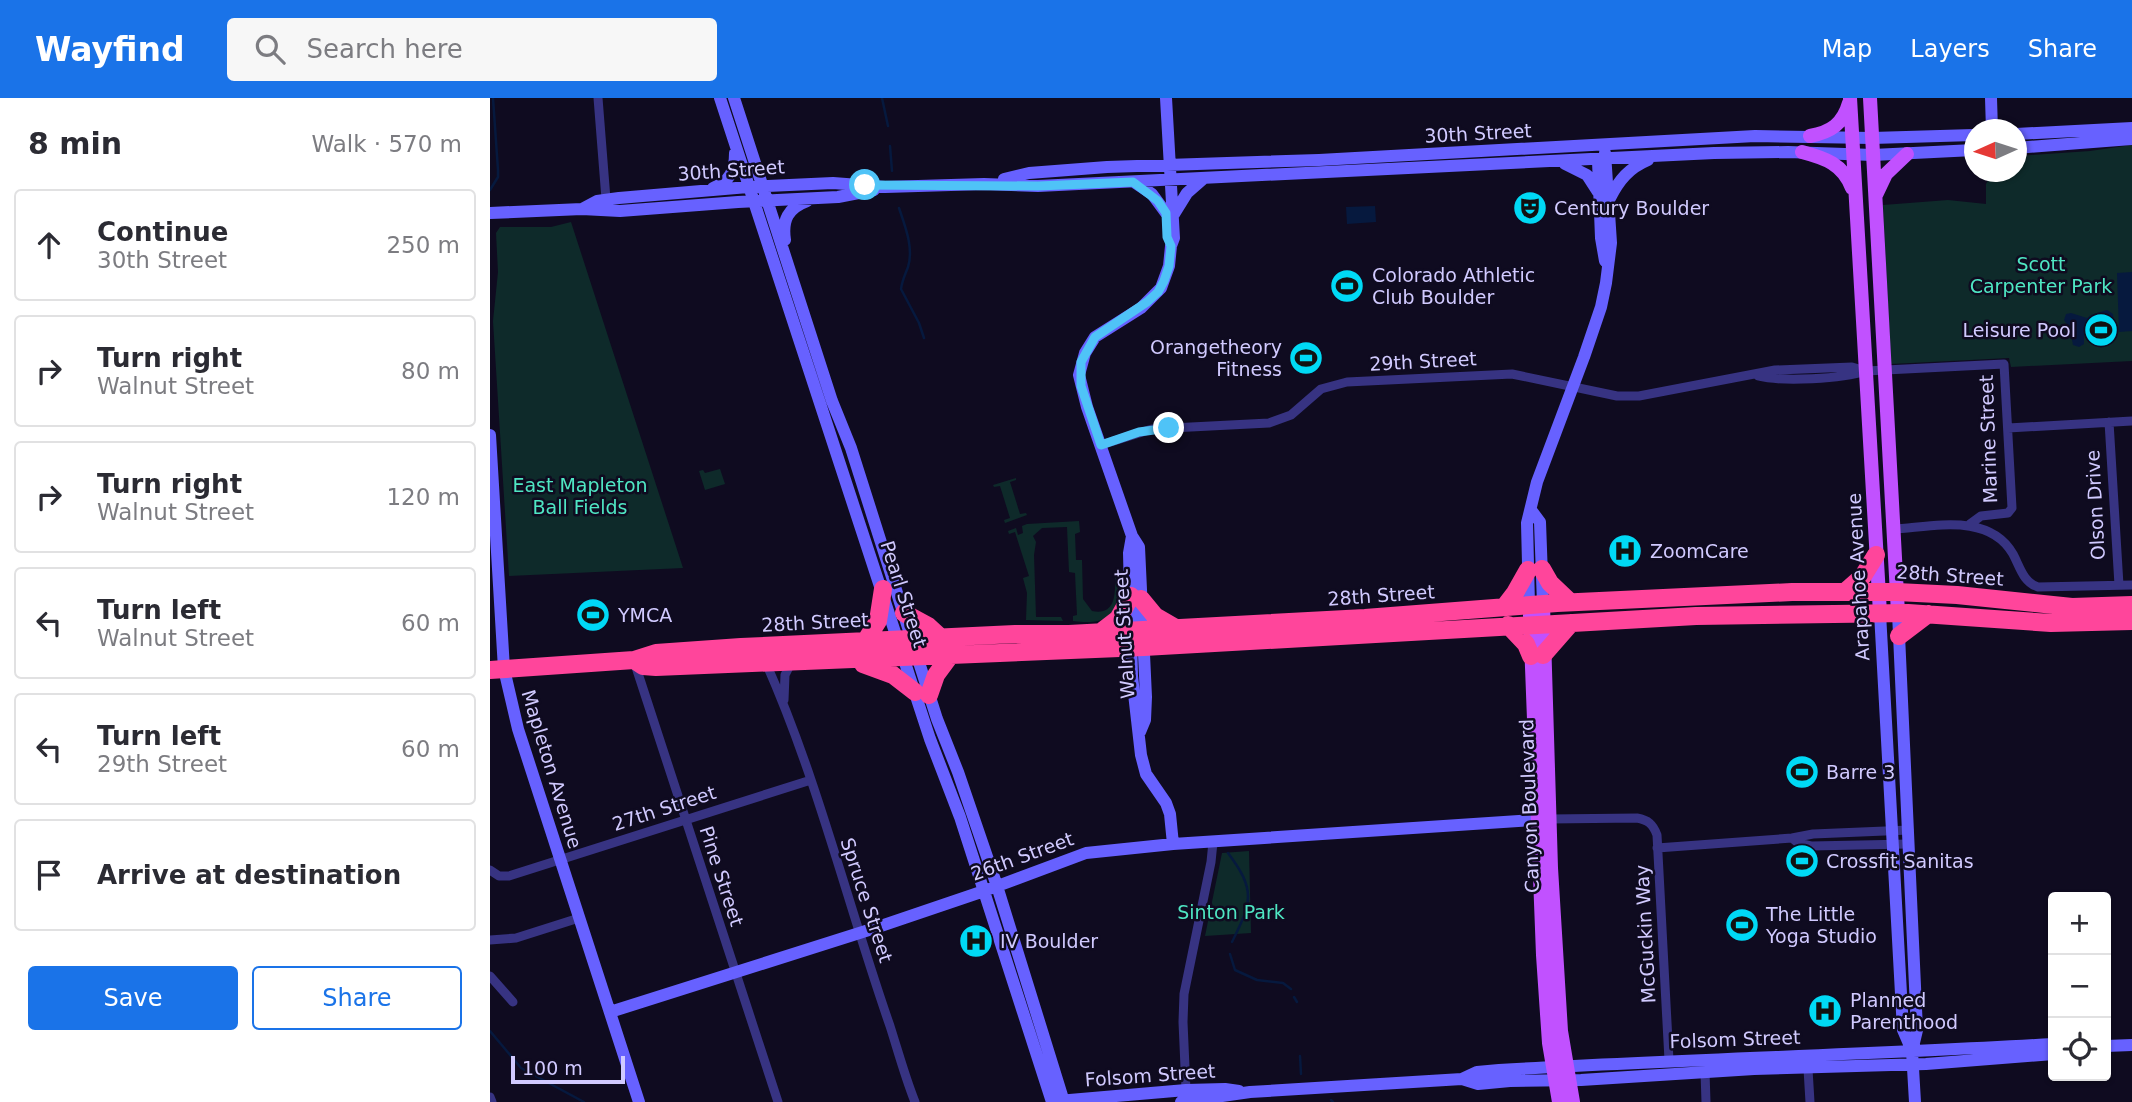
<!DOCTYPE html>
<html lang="en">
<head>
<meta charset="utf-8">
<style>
  body { margin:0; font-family:"DejaVu Sans",sans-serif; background:#f7f7f7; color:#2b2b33 }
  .controls { position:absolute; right:21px; bottom:21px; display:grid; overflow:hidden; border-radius:7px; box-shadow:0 2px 5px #0004 }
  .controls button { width:63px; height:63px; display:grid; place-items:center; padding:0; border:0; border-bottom:2px solid #e1e1e2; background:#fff; color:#2b2b33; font:35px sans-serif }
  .compass { position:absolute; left:1474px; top:21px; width:63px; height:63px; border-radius:50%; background:#fff; box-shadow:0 2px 5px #0004; rotate:267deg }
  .scale { position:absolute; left:21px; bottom:18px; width:114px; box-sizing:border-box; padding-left:7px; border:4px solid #d1caff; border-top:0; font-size:19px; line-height:24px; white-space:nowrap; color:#d1caff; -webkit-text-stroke:5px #0f0b20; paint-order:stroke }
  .stop { position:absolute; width:21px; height:21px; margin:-16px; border:5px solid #4fc3f7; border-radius:50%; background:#fff }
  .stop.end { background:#4fc3f7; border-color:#fff; box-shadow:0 2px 7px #0008 }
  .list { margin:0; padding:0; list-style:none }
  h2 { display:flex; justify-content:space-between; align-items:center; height:91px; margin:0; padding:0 28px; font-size:30px }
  h2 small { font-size:23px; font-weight:400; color:#7c7c81 }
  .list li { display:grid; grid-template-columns:46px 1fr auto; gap:21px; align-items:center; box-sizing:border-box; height:112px; margin:0 14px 14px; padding:0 14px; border:2px solid #e1e1e2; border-radius:7px }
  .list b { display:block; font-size:26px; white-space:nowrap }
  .list p { margin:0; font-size:23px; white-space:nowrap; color:#7c7c81 }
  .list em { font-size:23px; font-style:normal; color:#7c7c81 }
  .actions { display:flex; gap:14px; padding:21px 28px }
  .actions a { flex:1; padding:16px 0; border:2px solid #1a73e8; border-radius:7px; text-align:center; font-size:24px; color:#1a73e8 }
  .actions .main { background:#1a73e8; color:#fff }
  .icon { flex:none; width:38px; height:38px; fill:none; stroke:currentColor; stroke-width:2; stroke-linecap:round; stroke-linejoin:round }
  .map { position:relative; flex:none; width:1642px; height:1004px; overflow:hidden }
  header { display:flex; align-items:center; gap:42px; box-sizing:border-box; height:98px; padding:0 35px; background:#1a73e8; color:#fff }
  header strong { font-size:33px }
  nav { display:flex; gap:38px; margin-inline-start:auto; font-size:24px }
  .search { width:490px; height:63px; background:#f7f7f7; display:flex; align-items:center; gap:18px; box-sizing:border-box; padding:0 24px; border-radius:7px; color:#7c7c81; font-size:26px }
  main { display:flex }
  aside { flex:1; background:#fff }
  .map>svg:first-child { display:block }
</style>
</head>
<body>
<header>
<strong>Wayfind</strong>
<div class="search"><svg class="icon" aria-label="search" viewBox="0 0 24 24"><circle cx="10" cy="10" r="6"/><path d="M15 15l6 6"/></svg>Search here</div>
<nav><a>Map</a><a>Layers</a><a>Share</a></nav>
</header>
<main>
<aside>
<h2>8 min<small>Walk · 570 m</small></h2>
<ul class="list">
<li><svg class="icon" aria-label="ahead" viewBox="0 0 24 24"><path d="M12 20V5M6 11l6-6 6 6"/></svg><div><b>Continue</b><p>30th Street</p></div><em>250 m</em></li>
<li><svg class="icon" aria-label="right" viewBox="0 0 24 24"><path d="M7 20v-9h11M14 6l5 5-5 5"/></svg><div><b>Turn right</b><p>Walnut Street</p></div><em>80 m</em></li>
<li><svg class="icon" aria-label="right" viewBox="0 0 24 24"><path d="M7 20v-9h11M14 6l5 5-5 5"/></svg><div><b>Turn right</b><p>Walnut Street</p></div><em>120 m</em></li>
<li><svg class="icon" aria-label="left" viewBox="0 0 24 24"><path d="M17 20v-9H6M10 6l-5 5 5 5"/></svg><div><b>Turn left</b><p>Walnut Street</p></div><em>60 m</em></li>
<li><svg class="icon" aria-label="left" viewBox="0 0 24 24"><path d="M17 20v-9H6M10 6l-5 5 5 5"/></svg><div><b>Turn left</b><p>29th Street</p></div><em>60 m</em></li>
<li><svg class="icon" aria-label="arrive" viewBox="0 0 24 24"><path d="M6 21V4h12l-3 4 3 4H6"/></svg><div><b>Arrive at destination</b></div></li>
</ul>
<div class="actions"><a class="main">Save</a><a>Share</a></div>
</aside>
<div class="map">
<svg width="1642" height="1004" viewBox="0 0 1642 1004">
  <rect width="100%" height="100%" fill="#0f0b20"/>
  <path fill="#0e2a2a" d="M1642 47V263L1521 269 1519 260 1401 266 1393 107 1458 102 1496 106V86L1503 74H1526L1527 58 1600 53Z
    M81 124 193 470 19 478 3 223 8 174 6 135 10 129H61Z
    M230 371 235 386 215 392 209 373 213 372 215 375Z
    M526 380V382L520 384 530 416 536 415 537 417 515 425 514 422 520 420 510 388 504 389 503 387Z
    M589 423 590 434 585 436 586 462H592L593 501 602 513C628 518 625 492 625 474L627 472C630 509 626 529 583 523V518L587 517 585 475 579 474 577 429 552 430 543 438 546 444 544 457 546 519H571L573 523 536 522 537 495 533 480 539 478 525 434 519 436 518 433 526 430 528 437 533 435 532 428 537 426Z
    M759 753 761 835 715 838 732 755Z"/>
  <path fill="#06193e" d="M885 108 886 124 857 126 856 109Z
    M1642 174V233L1629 234 1627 175Z
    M1617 212 1623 216 1624 227H1608L1604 224 1601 228 1605 232 1624 229 1625 241 1598 243 1595 238 1598 232 1594 226V246L1589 249 1583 247 1582 242 1584 235 1582 231 1580 233 1577 230 1578 228 1574 222 1576 216 1581 215 1597 220 1601 217Z"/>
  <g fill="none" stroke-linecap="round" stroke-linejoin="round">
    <path stroke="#06193e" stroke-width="2.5" d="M392 0 398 28
      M400 48 402 73
      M0 92 8 79V72L3 0
      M409 110C415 128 424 150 418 169 415 177 412 183 411 191L429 225 434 240
      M738 755C766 792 762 804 742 844
      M740 856 745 872 767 882 793 885 801 891
      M804 899 807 904
      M0 933 31 970 94 1004
      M810 958 811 976
      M841 1002 843 1004"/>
    <path stroke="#373382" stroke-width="9" d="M108 0 116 101
      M1268 278C1292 284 1352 281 1376 273L1514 266 1522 410 1518 415 1491 418 1480 426
      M1619 324 1629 487
      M1518 330 1642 323
      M611 347 662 331 779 325 801 317 831 291 857 284 1022 276 1127 298H1149L1285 272 1362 269 1376 273
      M1403 431C1442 429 1499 414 1523 456 1530 469 1533 484 1548 489L1642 487
      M144 563 288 1004
      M276 565C328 682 358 808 400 928 408 953 415 979 425 1004
      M294 602 295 577 301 565
      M1060 721 1147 720C1158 722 1163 726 1167 737L1179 962
      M1302 740 1308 745 1321 748 1419 746
      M1167 750 1302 740 1323 736 1419 732
      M0 772 9 778H19L321 682
      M0 842 26 840 89 820
      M0 878 23 904
      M1318 971 1320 1004
      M696 992 693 924 694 896 721 764 723 744
      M0 999 2 1004
      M1216 1004 1215 974 1217 972"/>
    <path stroke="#6761ff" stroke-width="12" d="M230 0 440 641 470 719 562 1004
      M244 0 342 303 361 350 447 621 468 674 507 788 574 1004
      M1501 0 1502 32
      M1526 36 1642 30
      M1526 50 1642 41
      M1108 63 1111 140 1115 163
      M1075 66 1097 77 1108 94
      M514 81 539 75 617 69 829 62 1265 38 1382 40 1484 37
      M644 84 662 96 676 115
      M223 90C240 83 245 73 245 55
      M1120 100C1129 82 1139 70 1158 62
      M92 111 107 103 129 100 258 89 343 85 395 89 494 86 548 88 1224 55 1298 54 1383 57 1484 52
      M0 115 92 111 130 113 248 104 348 99 384 92
      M684 116 697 95 713 81
      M295 142C292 122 298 110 317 103
      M0 337 14 571 28 631 149 1004
      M1041 412 1050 424 1053 506
      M642 438 639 455 642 578 651 657 656 676 676 705 680 716 683 746
      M1039 507 1037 425 1047 384 1094 259 1111 209 1116 185 1121 145 1115 55
      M1390 515 1413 932 1422 953
      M1408 515 1427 932 1422 953 1425 1004
      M650 634 655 622 656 599 649 449 642 438 597 309 589 277 595 255 605 239 651 210 671 190 679 168 681 148 684 140 676 0
      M120 914 382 831 494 793 596 755 683 746 1058 721
      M1616 948 1642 947
      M972 981 988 986 1020 983 1091 982 1264 971 1436 966 1563 956
      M568 1003 696 992 735 991 749 993
      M691 1004 760 994 972 981 987 974 1009 972C1193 961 1378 957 1563 946"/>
    <path stroke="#c151ff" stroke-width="14" d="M1360 0 1390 515
      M1380 0 1408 515
      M1320 38C1341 34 1353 26 1359 5
      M1312 54C1335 60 1353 66 1362 90
      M1386 97 1396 76 1417 56
      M1053 506 1061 770 1071 933 1083 1004
      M1040 517 1053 857 1059 945 1069 1004"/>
    <path stroke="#ff459b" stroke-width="18" d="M1052 471 1060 485 1080 504
      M1356 493 1373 478 1386 457
      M651 501 665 518 684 529
      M1015 508 1025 495 1038 472
      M414 515 438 528 450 539
      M1018 527 1036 546 1041 558
      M611 534 628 521 641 498
      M1409 538 1438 516
      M376 542 388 523 393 491
      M1053 557 1081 525
      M144 562 153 568 166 569 654 549 1206 518 1418 515 1561 525 1642 523
      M373 566 403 577 425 594
      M0 572 144 562 166 555 251 549 525 536H579L875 520 1067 505 1302 494H1407L1467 497 1582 509 1642 507
      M439 597 446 577 460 558"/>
  </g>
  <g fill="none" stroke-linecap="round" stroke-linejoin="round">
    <path stroke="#4fc3f7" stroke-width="9" d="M375 87 548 88 643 84 668 103 676 115 677 139 681 148 679 168 674 183 668 194 657 204 605 239 591 264V288L611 347 649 334 679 330"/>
  </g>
  <defs>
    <g id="theatre-disc" transform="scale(1.75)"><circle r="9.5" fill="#00d9f5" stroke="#0f0b20"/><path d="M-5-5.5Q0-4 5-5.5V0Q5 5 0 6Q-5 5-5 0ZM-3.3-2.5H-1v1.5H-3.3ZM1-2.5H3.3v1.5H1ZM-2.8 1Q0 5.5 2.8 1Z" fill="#111"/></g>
    <g id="stadium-disc" transform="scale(1.75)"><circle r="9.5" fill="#00d9f5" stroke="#0f0b20"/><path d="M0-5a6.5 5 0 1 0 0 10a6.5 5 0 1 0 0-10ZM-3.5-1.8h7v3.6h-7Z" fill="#111"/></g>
    <g id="hospital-disc" transform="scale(1.75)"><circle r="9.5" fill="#00d9f5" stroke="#0f0b20"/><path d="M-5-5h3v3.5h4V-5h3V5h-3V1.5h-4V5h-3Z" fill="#111"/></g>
  </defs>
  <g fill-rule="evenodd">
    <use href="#theatre-disc" x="1040" y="110"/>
    <use href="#stadium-disc" x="857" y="188"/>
    <use href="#stadium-disc" x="1611" y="232"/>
    <use href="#stadium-disc" x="816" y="260"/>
    <use href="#hospital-disc" x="1135" y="453"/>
    <use href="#stadium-disc" x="103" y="517"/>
    <use href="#stadium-disc" x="1312" y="674"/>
    <use href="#stadium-disc" x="1312" y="763"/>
    <use href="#stadium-disc" x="1252" y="827"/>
    <use href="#hospital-disc" x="486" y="843"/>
    <use href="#hospital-disc" x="1335" y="913"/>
  </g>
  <g text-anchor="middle" stroke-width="5" stroke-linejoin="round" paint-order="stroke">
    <g font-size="19" fill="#d1caff" stroke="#0f0b20">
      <text transform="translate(988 35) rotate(-3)" y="7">30th Street</text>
      <text transform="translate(241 72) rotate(-4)" y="7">30th Street</text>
      <text transform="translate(933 263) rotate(-3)" y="7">29th Street</text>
      <text transform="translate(1498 341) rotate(-92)" y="7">Marine Street</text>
      <text transform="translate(1605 407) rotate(-93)" y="7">Olson Drive</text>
      <text transform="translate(1460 477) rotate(4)" y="7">28th Street</text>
      <text transform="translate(1368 479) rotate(-93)" y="7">Arapahoe Avenue</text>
      <text transform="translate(414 496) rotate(72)" y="7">Pearl Street</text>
      <text transform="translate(891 497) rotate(-4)" y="7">28th Street</text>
      <text transform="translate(325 524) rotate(-3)" y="7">28th Street</text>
      <text transform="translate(634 536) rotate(-93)" y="7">Walnut Street</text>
      <text transform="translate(62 671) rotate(73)" y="7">Mapleton Avenue</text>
      <text transform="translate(1039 708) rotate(-92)" y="7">Canyon Boulevard</text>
      <text transform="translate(174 710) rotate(-18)" y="7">27th Street</text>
      <text transform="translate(532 758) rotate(-20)" y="7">26th Street</text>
      <text transform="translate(232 778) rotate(72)" y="7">Pine Street</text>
      <text transform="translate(377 802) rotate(72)" y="7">Spruce Street</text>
      <text transform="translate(1155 836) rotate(-93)" y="7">McGuckin Way</text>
      <text transform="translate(1245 941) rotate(-2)" y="7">Folsom Street</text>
      <text transform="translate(660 977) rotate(-4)" y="7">Folsom Street</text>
    </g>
    <g font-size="19" fill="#d1caff" stroke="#0f0b20" text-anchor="start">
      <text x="1064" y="117">Century Boulder</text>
      <text x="882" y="184">Colorado Athletic<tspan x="882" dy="22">Club Boulder</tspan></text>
      <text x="1586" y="239" text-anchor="end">Leisure Pool</text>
      <text x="792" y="256" text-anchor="end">Orangetheory<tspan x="792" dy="22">Fitness</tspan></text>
      <text x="1160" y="460">ZoomCare</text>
      <text x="128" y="524">YMCA</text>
      <text x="1336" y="681">Barre 3</text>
      <text x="1336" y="770">Crossfit Sanitas</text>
      <text x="1276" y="823">The Little<tspan x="1276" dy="22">Yoga Studio</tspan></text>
      <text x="510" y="850">IV Boulder</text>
      <text x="1360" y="909">Planned<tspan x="1360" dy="22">Parenthood</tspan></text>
    </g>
    <g font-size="19" fill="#4fe6c3" stroke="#0f0b20">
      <text x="1551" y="173">Scott<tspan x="1551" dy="22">Carpenter Park</tspan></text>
      <text x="90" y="394">East Mapleton<tspan x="90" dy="22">Ball Fields</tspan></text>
      <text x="741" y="821">Sinton Park</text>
    </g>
  </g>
</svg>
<div class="controls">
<button>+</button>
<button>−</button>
<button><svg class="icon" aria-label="locate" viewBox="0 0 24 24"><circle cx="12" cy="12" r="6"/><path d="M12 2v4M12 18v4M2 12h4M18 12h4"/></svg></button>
</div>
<svg class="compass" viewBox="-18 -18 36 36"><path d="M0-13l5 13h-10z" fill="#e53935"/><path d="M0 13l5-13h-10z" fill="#7c7c81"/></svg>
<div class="scale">100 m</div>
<div class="stop" style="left:375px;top:87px"></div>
<div class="stop end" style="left:679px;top:330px"></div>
</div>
</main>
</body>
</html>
